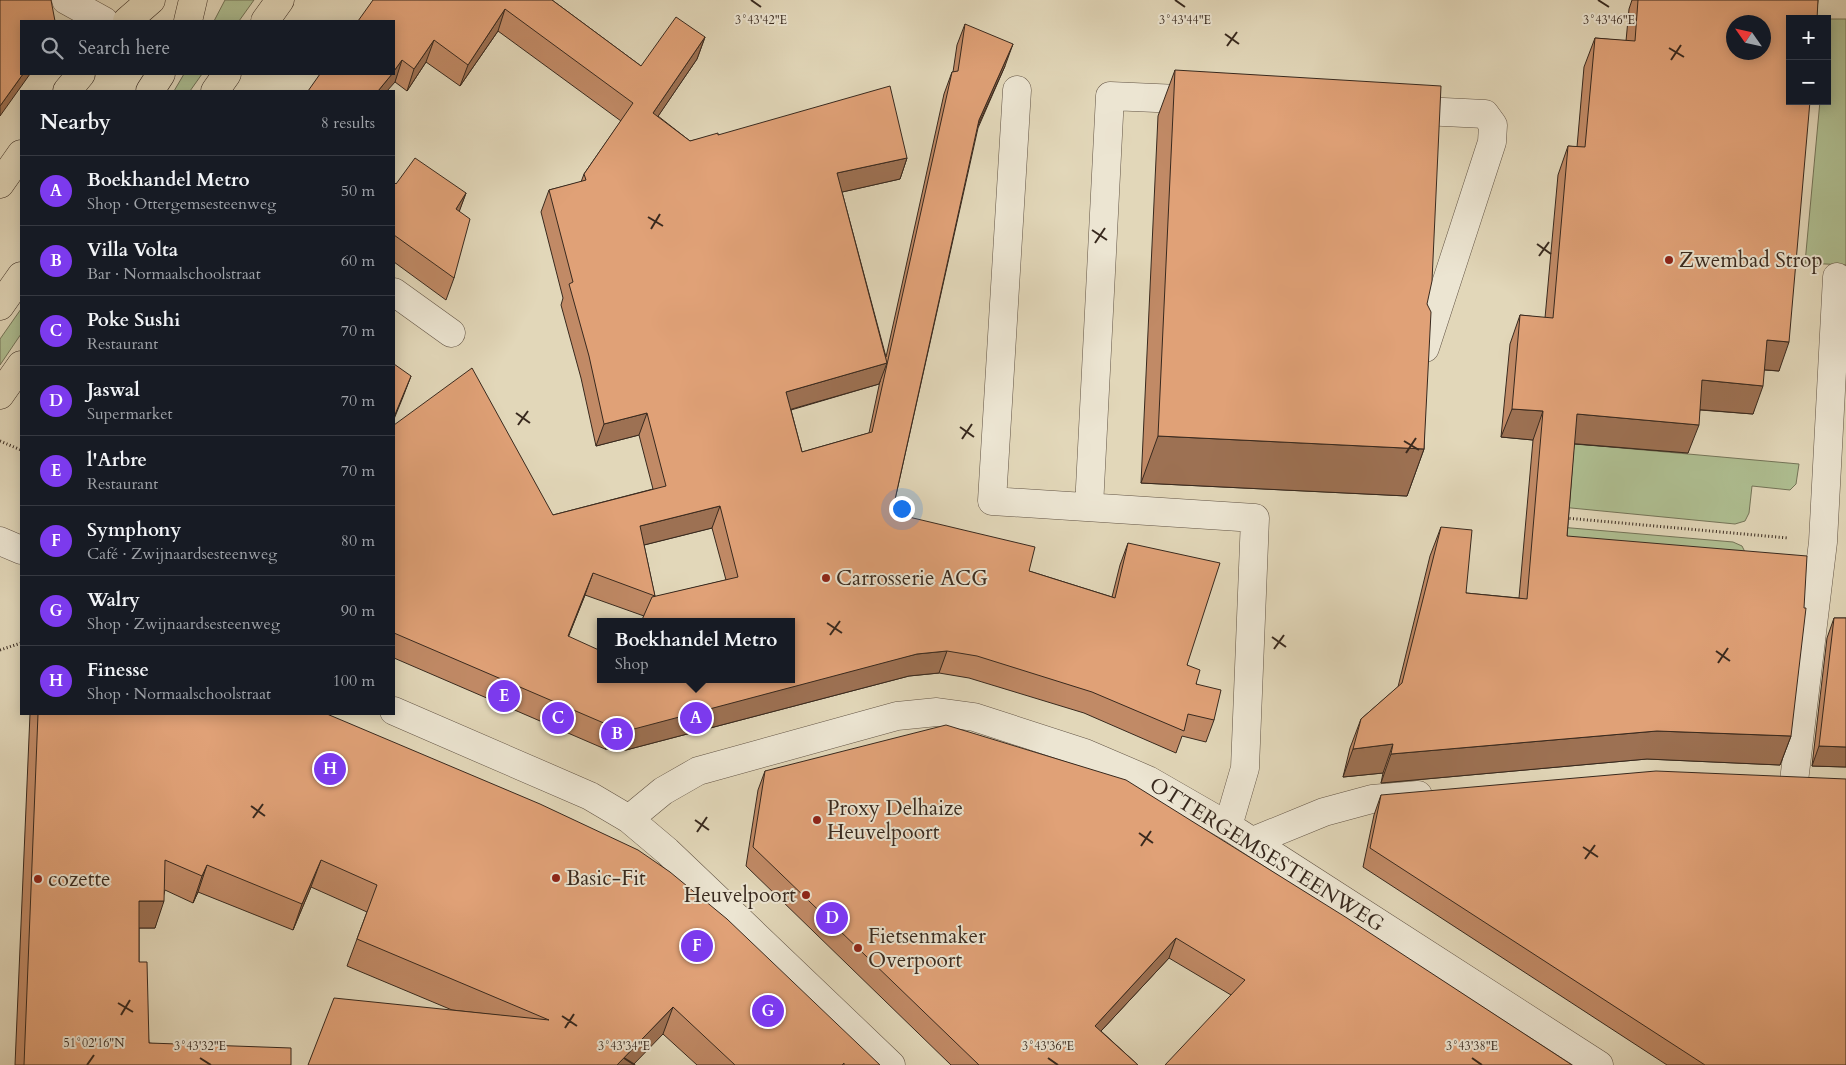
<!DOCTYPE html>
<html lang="en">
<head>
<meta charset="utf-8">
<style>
  body { margin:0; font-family:Cardo,serif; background:#242831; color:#f1f3f6 }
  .controls { position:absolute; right:15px; top:15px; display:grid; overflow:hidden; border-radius:0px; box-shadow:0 2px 12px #0003 }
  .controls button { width:45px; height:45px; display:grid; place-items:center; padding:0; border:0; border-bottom:1px solid #363941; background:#171b24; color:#f1f3f6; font:25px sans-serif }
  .compass { position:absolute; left:1726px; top:15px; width:45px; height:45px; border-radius:50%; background:#171b24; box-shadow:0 2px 12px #0003; rotate:304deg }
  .you { position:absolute; left:901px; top:508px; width:18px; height:18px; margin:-12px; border:4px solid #fff; border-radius:50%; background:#1a73e8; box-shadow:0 0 0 8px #1a73e833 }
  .badge { display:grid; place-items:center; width:32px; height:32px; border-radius:50%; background:#7c3aed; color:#fff; font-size:16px; font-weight:700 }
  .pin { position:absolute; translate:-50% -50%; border:2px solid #fff; box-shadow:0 1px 5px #0006 }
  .popup { position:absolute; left:597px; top:618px; width:198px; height:65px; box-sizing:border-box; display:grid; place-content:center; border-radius:0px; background:#171b24; filter:drop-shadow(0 1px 4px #0005); font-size:16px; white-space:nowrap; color:#9ea1a6 }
  .popup b { font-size:19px; color:#f1f3f6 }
  .popup::after { content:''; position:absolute; left:50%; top:100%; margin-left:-10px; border:10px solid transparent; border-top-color:#171b24 }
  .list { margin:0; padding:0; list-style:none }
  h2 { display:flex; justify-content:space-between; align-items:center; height:65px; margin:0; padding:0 20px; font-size:21px }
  h2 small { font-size:16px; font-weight:400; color:#9ea1a6 }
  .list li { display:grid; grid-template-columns:32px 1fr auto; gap:15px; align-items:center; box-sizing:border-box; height:70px; padding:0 20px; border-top:1px solid #363941 }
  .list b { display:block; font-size:19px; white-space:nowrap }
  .list p { margin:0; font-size:16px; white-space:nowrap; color:#9ea1a6 }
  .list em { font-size:16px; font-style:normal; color:#9ea1a6 }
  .icon { flex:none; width:28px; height:28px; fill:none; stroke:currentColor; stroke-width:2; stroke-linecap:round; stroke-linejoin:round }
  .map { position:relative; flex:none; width:1846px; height:1065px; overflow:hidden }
  .search { position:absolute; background:#171b24; box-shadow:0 2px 12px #0003; left:20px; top:20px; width:375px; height:55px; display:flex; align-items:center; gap:12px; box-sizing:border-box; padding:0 18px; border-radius:0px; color:#9ea1a6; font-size:19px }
  .panel { position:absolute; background:#171b24; box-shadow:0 2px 12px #0003; left:20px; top:90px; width:375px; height:625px; border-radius:0px }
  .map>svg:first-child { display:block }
</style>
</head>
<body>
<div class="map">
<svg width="1846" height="1065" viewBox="0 0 1846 1065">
  <rect width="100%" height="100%" fill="#e2d7b9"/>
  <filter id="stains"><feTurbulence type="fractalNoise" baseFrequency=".004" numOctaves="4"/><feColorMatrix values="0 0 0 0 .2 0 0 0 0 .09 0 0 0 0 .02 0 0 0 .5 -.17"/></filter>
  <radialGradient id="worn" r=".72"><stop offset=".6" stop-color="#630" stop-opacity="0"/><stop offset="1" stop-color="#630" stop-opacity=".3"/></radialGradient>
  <path fill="#afbf92" stroke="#747458" d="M225 0H254L239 21H214Z
    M1827 19H1846V265L1805 263 1820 101H1827Z
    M184 74H202L190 91H174Z
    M21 309V334L0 365V339Z
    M1566 443 1799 464 1796 484 1790 490 1752 486 1749 513 1745 521 1735 524 1561 507Z
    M1560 527 1733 542 1742 546 1745 552 1557 554Z"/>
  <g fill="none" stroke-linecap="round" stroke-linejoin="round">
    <g stroke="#625445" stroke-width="29">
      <path id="minor" d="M66 0 104 21
        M1017 90 992 501 1255 518 1245 768 1228 826
        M1402 110 1485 114 1493 125 1492 142 1425 348
        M394 292 451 333
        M1089 507 1110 96 1202 100
        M0 541 21 550
        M394 711 590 796 629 819 667 851 891 1065
        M1794 781 1823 542 1837 277
        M629 819 663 791 698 771 897 716 937 712 974 717 1085 753 1148 780 1228 826 1599 1065
        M1253 841 1324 812 1372 799 1418 795"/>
    </g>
    <g stroke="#38291e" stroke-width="29">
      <path id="major" d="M127 21 151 0
        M188 21 193 0
        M265 21 280 0
        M67 91 81 74
        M150 91 161 74
        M215 91 227 74
        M0 184 21 154
        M0 306 21 276
        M0 395 21 365"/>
    </g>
    <path stroke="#38291e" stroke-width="3" stroke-dasharray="1 2.5" stroke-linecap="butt" d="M0 441 21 450
      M1566 518 1788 538
      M0 650 21 643"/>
    <use href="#minor" stroke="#ece5d2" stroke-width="28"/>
    <use href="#major" stroke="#e2d7b9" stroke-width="28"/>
  </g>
  <path fill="#c18a66" stroke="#38291e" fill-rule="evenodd" d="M552 0 641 66 705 37 697 59 658 116 690 141 718 135 907 158 900 179 842 192 886 357 944 94 952 72H953L957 45 965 24 1005 66 978 128 892 513 1029 571 1112 597 1120 565 1128 543 1214 720 1206 742 1182 736 1176 753 1084 713 969 678 939 673 909 676 626 750 605 749 394 658V425L553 515 653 489 639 435 596 446 581 378 561 305 563 298 541 212 549 190 581 182 584 174 621 121 498 31 460 86 426 62 407 91 395 82 394 21ZM880 381 869 433 802 452 791 410 879 384ZM712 528 726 580 655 597 644 545ZM585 595 644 616 791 679H601L568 637Z
    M1632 0H1818L1779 371 1764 370 1753 414 1700 410 1688 453 1574 444 1567 536 1791 736 1780 765 1647 759 1381 783 1383 773 1343 777 1350 748 1361 719 1398 687 1430 556 1441 527 1466 593 1519 598 1533 440 1501 437 1510 344 1520 315 1545 318 1558 175 1568 146 1577 147 1584 67 1595 38 1626 41 1629 9Z
    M1175 70 1427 304 1424 449 1407 496 1141 483 1158 116Z
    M394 182 396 184 466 193 459 211 454 278 446 300 394 262Z
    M1834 618H1846V767L1812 766 1827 638Z
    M30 714H327L880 1065H697L663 1034 452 1010 347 966 367 912 311 887 293 930 198 892 193 903 165 890 155 928H139V962L149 1043 291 1065H15Z
    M765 771 1572 1065 1231 995 1169 958 1101 1031 1138 1065H951L746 866 758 790Z
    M1381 795 1846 1065H1667L1363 867 1374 815Z"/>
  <path fill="#9d7153" stroke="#38291e" d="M505 9 498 31 460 86 468 65Z
    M705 37 697 59 646 134 653 113Z
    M434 40 426 62 407 91 414 69Z
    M1013 44 1005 66 971 141 979 120Z
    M402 60 395 82 387 91H378L392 74H394V71Z
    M23 74H30L0 116V106Z
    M907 158 900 179 829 195 837 173Z
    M466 193 458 215 456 209Z
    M1767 340 1789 342 1779 371 1756 369Z
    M887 363 879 384 778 413 786 392Z
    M411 376 403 397 394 419V417Z
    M1702 380 1763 386 1753 414 1692 409Z
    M1512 409 1543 411 1533 440 1501 437Z
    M647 413 639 435 596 446 604 424Z
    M1577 414 1699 425 1688 453 1566 443Z
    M1158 436 1424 449 1407 496 1141 483Z
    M720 506 712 528 632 548 640 526Z
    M593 573 585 595 560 658 568 636Z
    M947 651 939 673 909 676 626 750 605 749 613 727 917 654Z
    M1657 731 1791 736 1780 765 1647 759 1381 783 1391 754Z
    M1393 744 1383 773 1343 777 1353 749Z
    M1819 746 1846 747V767L1812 766Z
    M321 860 311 887 293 930 302 904Z
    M207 865 198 892 193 903 202 876Z
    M139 901H164L155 928H129Z
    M1176 938 1169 958 1088 1045 1095 1026Z
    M673 1007 663 1034 633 1065H617Z"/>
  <path fill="#e0a177" stroke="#38291e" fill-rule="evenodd" d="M0 0H51L55 21H21V74H23L0 106Z
    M373 0H552L641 66 676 17 705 37 653 113 690 141 718 133V135L890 86 907 158 837 173 887 363 786 392 802 452 872 432 952 72 958 71 965 24 1013 44 979 120 892 513 1035 547 1029 571 1115 598 1128 543 1220 563 1187 665 1200 670 1196 684 1221 690 1214 720 1188 714 1184 731 1092 692 977 656 947 651 917 654 634 729 613 727 394 633V425L472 368 553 515 666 486 647 413 604 424 589 356 569 284 573 282 549 190 586 180 584 174 633 103 505 9 468 65 434 40 414 69 402 60 394 71V21H358ZM720 506 738 577 652 597 641 622H791V679H601V651L568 636 593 573 655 596 640 526Z
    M1638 0H1818L1817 19H1790V101H1810L1789 342 1767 340 1763 386 1702 380 1699 425 1577 414 1567 536 1807 556 1804 608H1806L1791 736 1657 731 1391 754 1393 744 1353 749 1361 719 1402 683 1441 527 1472 530 1466 593 1527 599 1543 411 1512 409 1520 315 1553 318 1568 146 1585 147 1595 38 1635 41ZM1734 22H1764V52H1734Z
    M1175 70 1441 86 1432 281 1427 304 1431 312 1424 449 1158 436Z
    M320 74H392L378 91H308Z
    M415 158 466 193 456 209 470 219 454 278 394 235V182L396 184Z
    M394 364 411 376 394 417Z
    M1834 618H1846V747L1819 746Z
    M38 714H327L540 804 638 850 670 872 727 919 880 1065H844V1063L842 1065H735L673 1007 617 1065H308L334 998 549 1020 357 939 377 885 321 860 302 904 207 865 202 876 165 860 164 901H139V962H147L149 1043 291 1048V1065H24Z
    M946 725 1126 780 1347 918 1572 1065H1165L1245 980 1176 938 1095 1026 1138 1065H979L753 847 765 771Z
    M1656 771 1846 779V1065H1705L1370 848 1381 795Z"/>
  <path fill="none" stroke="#38291e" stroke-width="2" d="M751 0 761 7M1175 0 1185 7M1598 0 1609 7M1225 34 1239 44M1227 46 1237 32M1669 48 1684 57M1671 60 1681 45M648 217 663 226M651 229 660 214M1092 230 1107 240M1095 243 1105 228M1537 244 1551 254M1539 256 1549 242M516 413 530 423M518 425 528 411M960 427 974 437M962 439 972 424M1404 441 1419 450M1406 453 1416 438M827 623 842 633M830 635 840 621M1272 637 1286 647M1274 649 1284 635M1716 651 1730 661M1718 663 1728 648M251 806 265 816M253 818 263 804M695 820 709 830M697 832 707 817M1139 833 1153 843M1141 846 1151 831M1583 847 1598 857M1585 859 1595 845M118 1003 133 1012M121 1015 130 1000M562 1016 577 1026M565 1028 574 1014M200 1058 211 1065M624 1058 635 1065M1048 1058 1058 1065M1472 1058 1482 1065M87 1065 94 1055"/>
  <g fill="#8f2418" stroke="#ece5d2" stroke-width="2">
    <circle cx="1669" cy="260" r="5"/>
    <circle cx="826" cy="578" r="5"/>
    <circle cx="817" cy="820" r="5"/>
    <circle cx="556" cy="878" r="5"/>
    <circle cx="38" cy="879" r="5"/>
    <circle cx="806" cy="895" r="5"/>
    <circle cx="858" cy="948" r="5"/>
  </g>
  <g text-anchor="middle" stroke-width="4" stroke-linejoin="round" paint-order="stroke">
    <g font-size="21" fill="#38291e" stroke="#ece5d2" text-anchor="start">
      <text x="1679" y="267">Zwembad Strop</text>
      <text x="836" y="585">Carrosserie ACG</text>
      <text x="827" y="815">Proxy Delhaize<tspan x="827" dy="24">Heuvelpoort</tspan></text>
      <text x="566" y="885">Basic-Fit</text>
      <text x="48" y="886">cozette</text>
      <text x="796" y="902" text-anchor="end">Heuvelpoort</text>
      <text x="868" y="943">Fietsenmaker<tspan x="868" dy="24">Overpoort</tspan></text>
    </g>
    <g font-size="21" fill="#38291e" stroke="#ece5d2">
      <text transform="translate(1267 854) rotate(32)" y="7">OTTERGEMSESTEENWEG</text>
    </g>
  </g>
  <g font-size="12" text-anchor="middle" fill="#38291e" stroke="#ece5d2" stroke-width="4" stroke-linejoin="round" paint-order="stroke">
    <text x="761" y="24">3°43'42"E</text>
    <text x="1185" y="24">3°43'44"E</text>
    <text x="1609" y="24">3°43'46"E</text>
    <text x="94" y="1047">51°02'16"N</text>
    <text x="200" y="1050">3°43'32"E</text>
    <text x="624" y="1050">3°43'34"E</text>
    <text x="1048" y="1050">3°43'36"E</text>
    <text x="1472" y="1050">3°43'38"E</text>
  </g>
  <rect width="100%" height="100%" filter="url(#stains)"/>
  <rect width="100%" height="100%" fill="url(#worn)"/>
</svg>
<div class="controls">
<button>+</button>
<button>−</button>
</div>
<svg class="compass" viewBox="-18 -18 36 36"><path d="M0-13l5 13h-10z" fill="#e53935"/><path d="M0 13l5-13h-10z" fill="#9ea1a6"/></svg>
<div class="you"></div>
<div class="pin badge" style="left:696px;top:718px">A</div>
<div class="popup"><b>Boekhandel Metro</b>Shop</div>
<div class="pin badge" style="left:617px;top:734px">B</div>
<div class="pin badge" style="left:558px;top:718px">C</div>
<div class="pin badge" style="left:832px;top:918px">D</div>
<div class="pin badge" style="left:504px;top:696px">E</div>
<div class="pin badge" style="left:697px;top:946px">F</div>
<div class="pin badge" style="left:768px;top:1011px">G</div>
<div class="pin badge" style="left:330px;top:769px">H</div>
<div class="search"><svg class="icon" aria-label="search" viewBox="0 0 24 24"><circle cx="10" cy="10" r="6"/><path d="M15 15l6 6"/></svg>Search here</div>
<section class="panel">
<h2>Nearby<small>8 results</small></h2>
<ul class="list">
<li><span class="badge">A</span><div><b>Boekhandel Metro</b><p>Shop · Ottergemsesteenweg</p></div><em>50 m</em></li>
<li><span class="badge">B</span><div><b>Villa Volta</b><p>Bar · Normaalschoolstraat</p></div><em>60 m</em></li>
<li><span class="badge">C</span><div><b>Poke Sushi</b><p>Restaurant</p></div><em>70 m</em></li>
<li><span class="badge">D</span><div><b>Jaswal</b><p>Supermarket</p></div><em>70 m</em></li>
<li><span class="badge">E</span><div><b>l'Arbre</b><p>Restaurant</p></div><em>70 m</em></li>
<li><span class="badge">F</span><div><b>Symphony</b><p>Café · Zwijnaardsesteenweg</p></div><em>80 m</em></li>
<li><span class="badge">G</span><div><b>Walry</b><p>Shop · Zwijnaardsesteenweg</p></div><em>90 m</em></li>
<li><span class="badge">H</span><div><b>Finesse</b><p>Shop · Normaalschoolstraat</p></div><em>100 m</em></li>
</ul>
</section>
</div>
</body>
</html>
